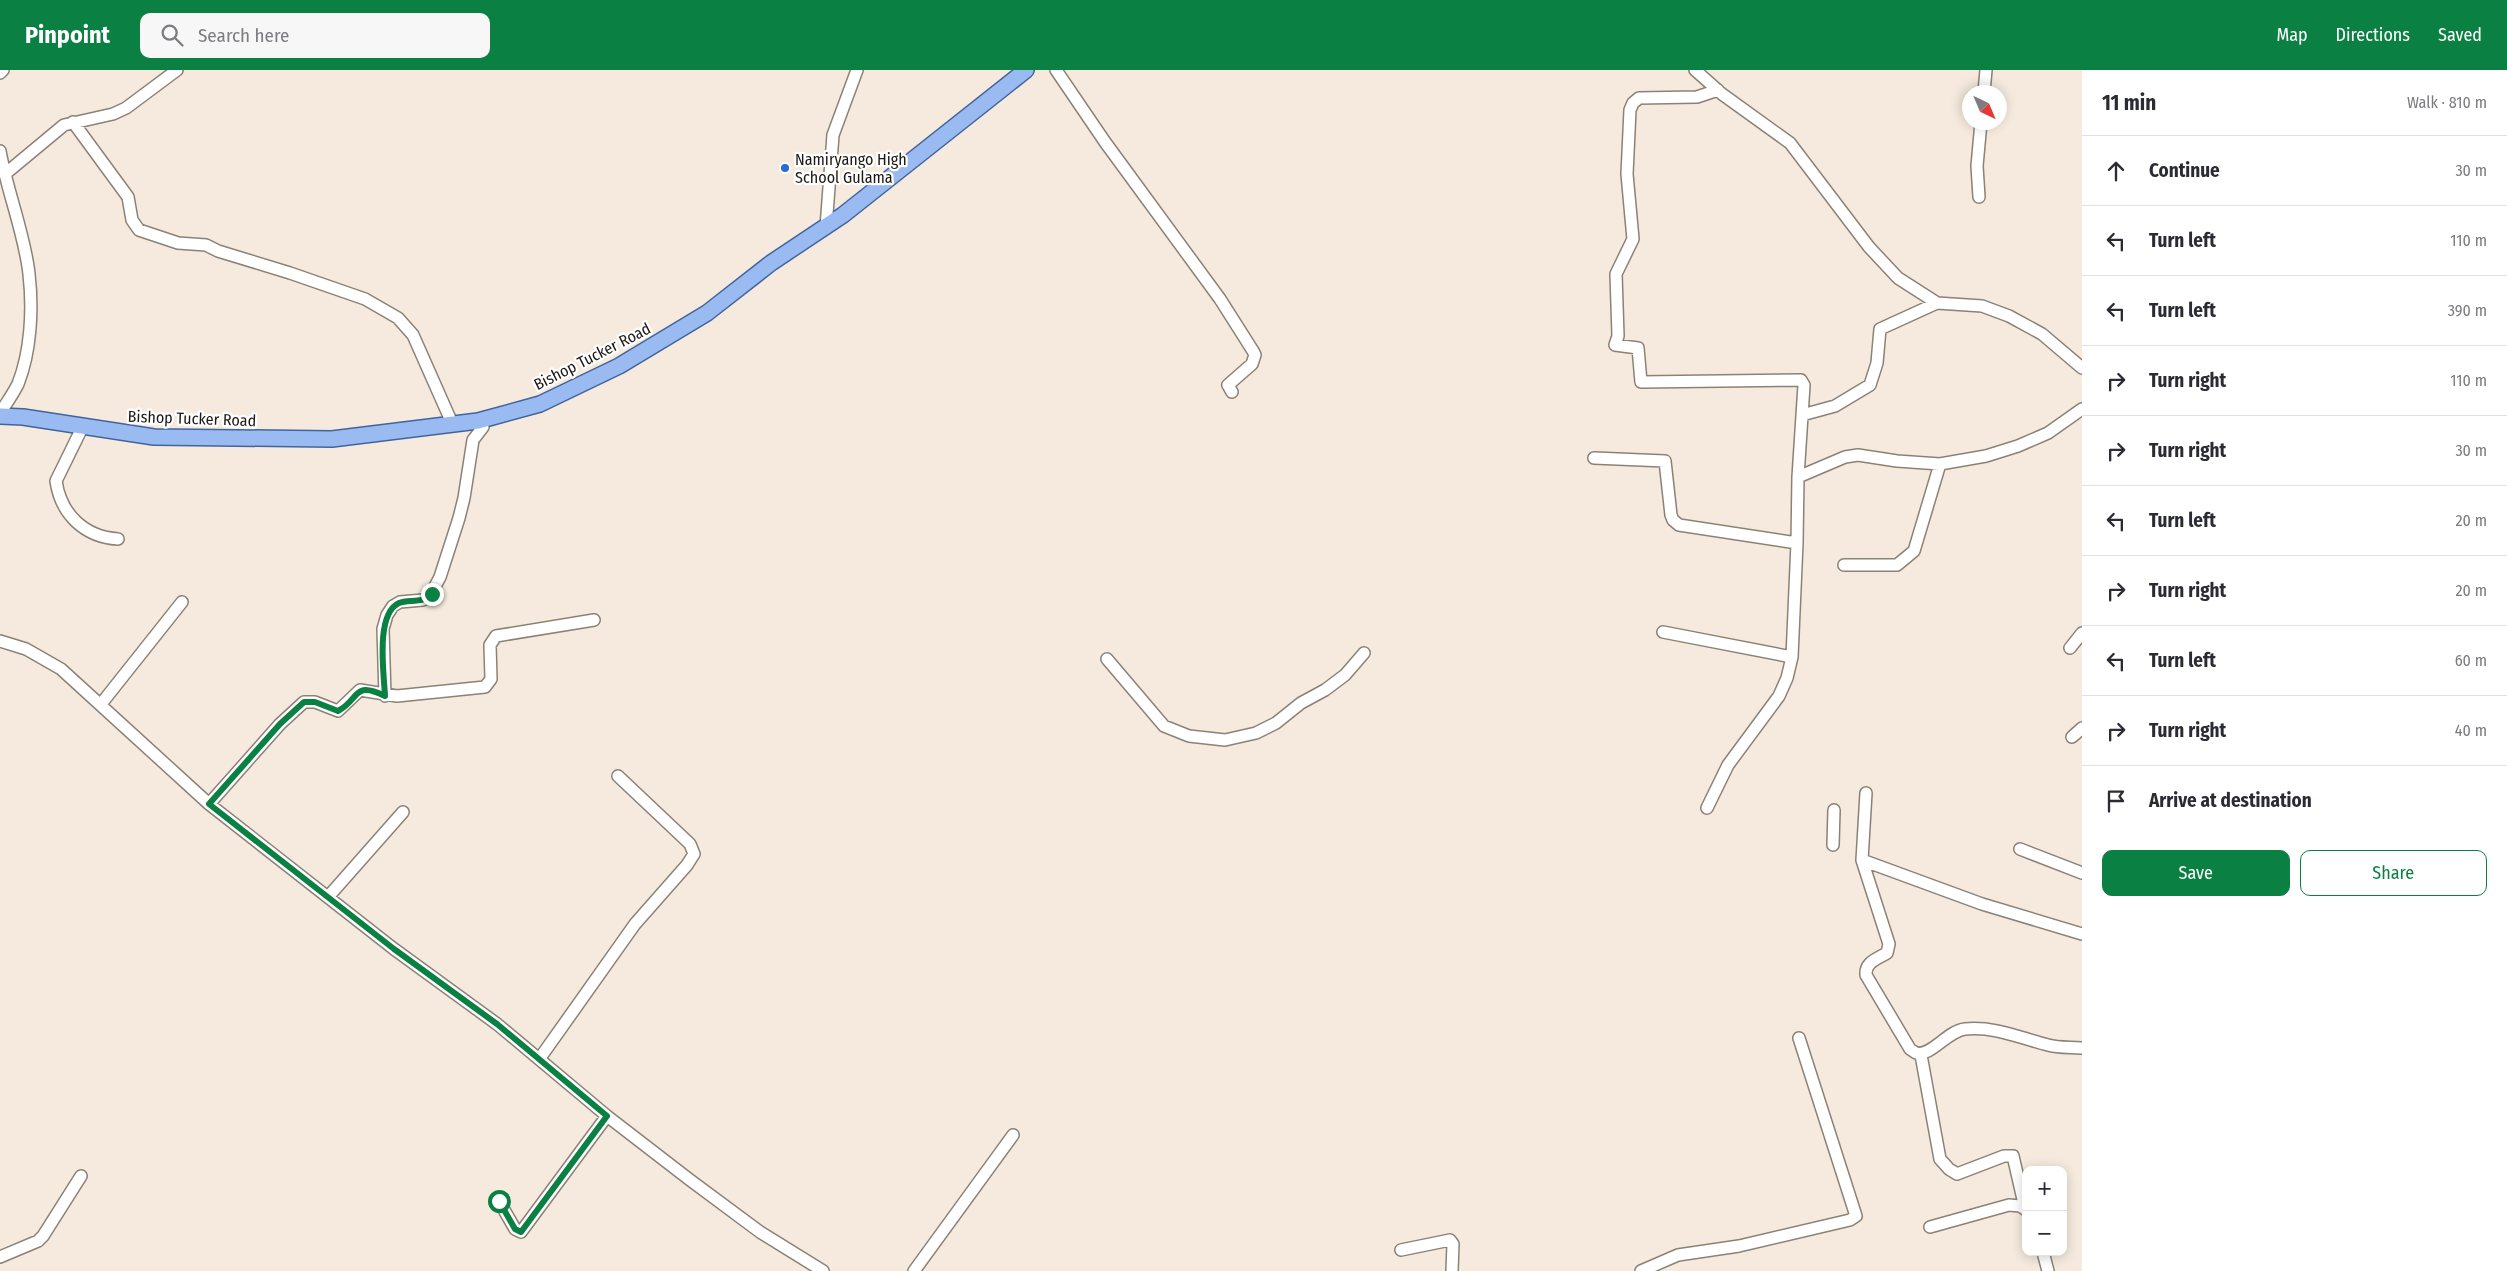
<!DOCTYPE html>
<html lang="en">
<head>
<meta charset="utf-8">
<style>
  body { margin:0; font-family:"Fira Sans Condensed",sans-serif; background:#f7f7f7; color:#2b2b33 }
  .controls { position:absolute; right:15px; bottom:15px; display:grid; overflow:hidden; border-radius:10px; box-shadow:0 2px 12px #0003 }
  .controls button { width:45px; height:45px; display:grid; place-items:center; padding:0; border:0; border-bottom:1px solid #e1e1e2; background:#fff; color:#2b2b33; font:25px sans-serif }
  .compass { position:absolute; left:1962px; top:15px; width:45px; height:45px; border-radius:50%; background:#fff; box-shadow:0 2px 12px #0003; rotate:136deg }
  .stop { position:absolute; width:15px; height:15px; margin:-11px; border:4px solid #0b8043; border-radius:50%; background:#fff }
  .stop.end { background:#0b8043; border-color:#fff; box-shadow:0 1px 5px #0008 }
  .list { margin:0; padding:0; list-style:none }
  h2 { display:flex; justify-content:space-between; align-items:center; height:65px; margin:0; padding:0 20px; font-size:21px }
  h2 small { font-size:16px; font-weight:400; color:#7c7c81 }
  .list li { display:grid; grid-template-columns:32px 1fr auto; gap:15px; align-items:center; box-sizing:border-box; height:70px; padding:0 20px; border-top:1px solid #e1e1e2 }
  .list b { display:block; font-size:19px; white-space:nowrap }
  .list em { font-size:16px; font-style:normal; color:#7c7c81 }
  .actions { display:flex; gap:10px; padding:15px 20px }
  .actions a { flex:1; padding:11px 0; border:1px solid #0b8043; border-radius:10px; text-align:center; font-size:18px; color:#0b8043 }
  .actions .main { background:#0b8043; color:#fff }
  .icon { flex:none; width:28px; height:28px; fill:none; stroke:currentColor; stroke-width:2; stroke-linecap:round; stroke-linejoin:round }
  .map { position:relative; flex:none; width:2082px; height:1201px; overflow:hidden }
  header { display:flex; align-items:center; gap:30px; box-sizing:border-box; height:70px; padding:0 25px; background:#0b8043; color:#fff }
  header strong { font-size:24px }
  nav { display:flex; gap:28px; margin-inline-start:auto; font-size:18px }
  .search { width:350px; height:45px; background:#f7f7f7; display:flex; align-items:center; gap:12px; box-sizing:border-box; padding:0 18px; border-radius:10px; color:#7c7c81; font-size:19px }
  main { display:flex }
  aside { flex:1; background:#fff }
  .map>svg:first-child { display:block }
</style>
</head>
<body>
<header>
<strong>Pinpoint</strong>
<div class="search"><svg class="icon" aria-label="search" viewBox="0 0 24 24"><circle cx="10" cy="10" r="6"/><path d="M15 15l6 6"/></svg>Search here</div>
<nav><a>Map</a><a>Directions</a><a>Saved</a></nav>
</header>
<main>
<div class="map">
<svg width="2082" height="1201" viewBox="0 0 2082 1201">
  <rect width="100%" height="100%" fill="#f5eadd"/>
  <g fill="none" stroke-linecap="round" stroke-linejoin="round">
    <g stroke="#8b8276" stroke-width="14">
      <path id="minor" d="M1056 0 1105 72 1220 229 1253 281 1255 285 1252 294 1228 315 1232 322
        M1695 0 1722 24 1790 73 1869 177 1898 208 1937 233 1982 236 2009 246 2042 264 2082 298
        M0 3 3 0
        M1984 22 1986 0
        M73 52 128 127 132 150 139 160 178 173 206 175 218 181 290 203 365 229 398 248 413 265 452 353
        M0 81C7 121 25 165 29 204 33 239 31 281 18 314 13 324 6 334 0 343
        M5 104 64 55 113 44 126 38 177 0
        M1979 127 1977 96 1981 52
        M826 157 833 65 857 0
        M1802 345 1835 336 1870 315 1877 293 1880 259 1937 233
        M82 358 56 411C61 445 85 467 118 469
        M1594 388 1665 391 1671 445 1673 450 1679 455 1797 473
        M1798 407 1845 387 1858 385 1897 391 1940 394 1986 386 2018 376 2048 363 2082 339
        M1844 495H1897L1914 481 1940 394
        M1663 562 1792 587
        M0 571 26 579 61 599 209 734 394 879 497 954 607 1046 690 1110 760 1162 823 1201
        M2070 578 2082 563
        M1107 589 1164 656 1189 666 1225 670 1256 663 1276 653 1301 633 1325 620 1345 605 1364 583
        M385 626 383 559 387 545 393 536 400 532 423 530 431 524 440 507 459 448 464 428 473 370 483 357
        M101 634 182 532
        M2072 667 2082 658
        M1866 723 1862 790 1889 874 1887 883C1877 889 1865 892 1866 905L1910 979 1916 983C1931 987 1947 961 1965 959 1995 956 2020 968 2048 975 2058 978 2071 977 2082 978
        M209 734 280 654 304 632H315L338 641 360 620 397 626 485 617 491 609 490 575 496 566 594 550
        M1707 738 1728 695 1779 626 1787 608 1792 587 1797 473 1798 407 1804 315 1801 310 1641 312 1638 278 1615 275 1618 266 1616 204 1633 169 1627 104 1630 40 1633 33 1639 28 1697 27 1718 20
        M1833 775 1834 740
        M2020 779 2082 803
        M1862 790 1982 834 2082 864
        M328 827 403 742
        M1921 985 1940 1089 1949 1099 1957 1104 2004 1086H2013L2025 1138
        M540 988 635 854 687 795 694 784 690 774 618 706
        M499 1131 515 1159 521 1162 607 1046
        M1930 1157 2009 1135 2020 1136 2026 1140
        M1401 1180 1450 1170 1453 1174 1452 1201
        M2043 1182 2048 1201
        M0 1187 38 1171 43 1166 81 1106
        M914 1201 1013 1065
        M1641 1201 1678 1185 1739 1176 1850 1150 1856 1146 1799 968"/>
    </g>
    <g stroke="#41649d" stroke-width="18">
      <path id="major" d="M0 346 23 347 154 367 332 369 478 351 540 334 619 296 707 243 771 193 843 145 1026 0"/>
    </g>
    <use href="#minor" stroke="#fff" stroke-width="11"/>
    <use href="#major" stroke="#99bbf1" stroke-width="15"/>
  </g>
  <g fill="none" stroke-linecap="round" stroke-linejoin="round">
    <path stroke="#0b8043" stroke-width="6" d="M432 524C423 534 409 529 399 533 375 544 384 604 385 626 352 610 360 630 338 641L315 632H304L280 654 209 734 394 879 497 954 607 1046 521 1162 515 1159 499 1131"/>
  </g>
  <circle fill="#276bd7" stroke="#fff" stroke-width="2" cx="785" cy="98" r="5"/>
  <g text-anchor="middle" stroke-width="4.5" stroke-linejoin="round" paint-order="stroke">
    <g font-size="16" fill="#1c1814" stroke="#fff" text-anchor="start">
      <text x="795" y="95">Namiryango High<tspan x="795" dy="18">School Gulama</tspan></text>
    </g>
    <g font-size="16" fill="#1c1814" stroke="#fff">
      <text transform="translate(592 286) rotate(-27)" y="6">Bishop Tucker Road</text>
      <text transform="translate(192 348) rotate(2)" y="6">Bishop Tucker Road</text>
    </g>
  </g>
</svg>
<div class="controls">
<button>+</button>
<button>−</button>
</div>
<svg class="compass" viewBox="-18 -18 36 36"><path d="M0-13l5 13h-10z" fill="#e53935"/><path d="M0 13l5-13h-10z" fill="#7c7c81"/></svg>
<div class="stop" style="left:499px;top:1131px"></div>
<div class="stop end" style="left:432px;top:524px"></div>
</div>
<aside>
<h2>11 min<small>Walk · 810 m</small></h2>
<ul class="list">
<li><svg class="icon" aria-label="ahead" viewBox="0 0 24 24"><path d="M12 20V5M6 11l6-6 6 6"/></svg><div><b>Continue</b></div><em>30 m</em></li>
<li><svg class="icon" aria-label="left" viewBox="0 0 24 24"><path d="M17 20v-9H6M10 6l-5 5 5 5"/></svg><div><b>Turn left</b></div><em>110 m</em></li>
<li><svg class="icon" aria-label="left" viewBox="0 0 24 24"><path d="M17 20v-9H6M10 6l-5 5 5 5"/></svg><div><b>Turn left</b></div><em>390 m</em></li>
<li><svg class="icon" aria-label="right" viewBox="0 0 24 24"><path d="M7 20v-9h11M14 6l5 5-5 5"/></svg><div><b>Turn right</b></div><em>110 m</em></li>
<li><svg class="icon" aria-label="right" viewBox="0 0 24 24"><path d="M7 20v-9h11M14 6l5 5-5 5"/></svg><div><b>Turn right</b></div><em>30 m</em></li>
<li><svg class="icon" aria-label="left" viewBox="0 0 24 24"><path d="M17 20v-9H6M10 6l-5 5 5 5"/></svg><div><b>Turn left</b></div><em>20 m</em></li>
<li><svg class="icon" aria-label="right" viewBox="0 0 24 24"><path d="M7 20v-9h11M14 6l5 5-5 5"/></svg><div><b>Turn right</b></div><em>20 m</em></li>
<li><svg class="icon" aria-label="left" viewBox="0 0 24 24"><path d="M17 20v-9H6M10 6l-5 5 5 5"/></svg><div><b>Turn left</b></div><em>60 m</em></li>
<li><svg class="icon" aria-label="right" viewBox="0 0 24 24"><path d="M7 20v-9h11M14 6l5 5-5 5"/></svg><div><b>Turn right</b></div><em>40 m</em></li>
<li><svg class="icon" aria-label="arrive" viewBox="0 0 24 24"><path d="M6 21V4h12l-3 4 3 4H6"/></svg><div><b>Arrive at destination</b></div></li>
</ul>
<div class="actions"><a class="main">Save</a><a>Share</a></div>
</aside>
</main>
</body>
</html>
